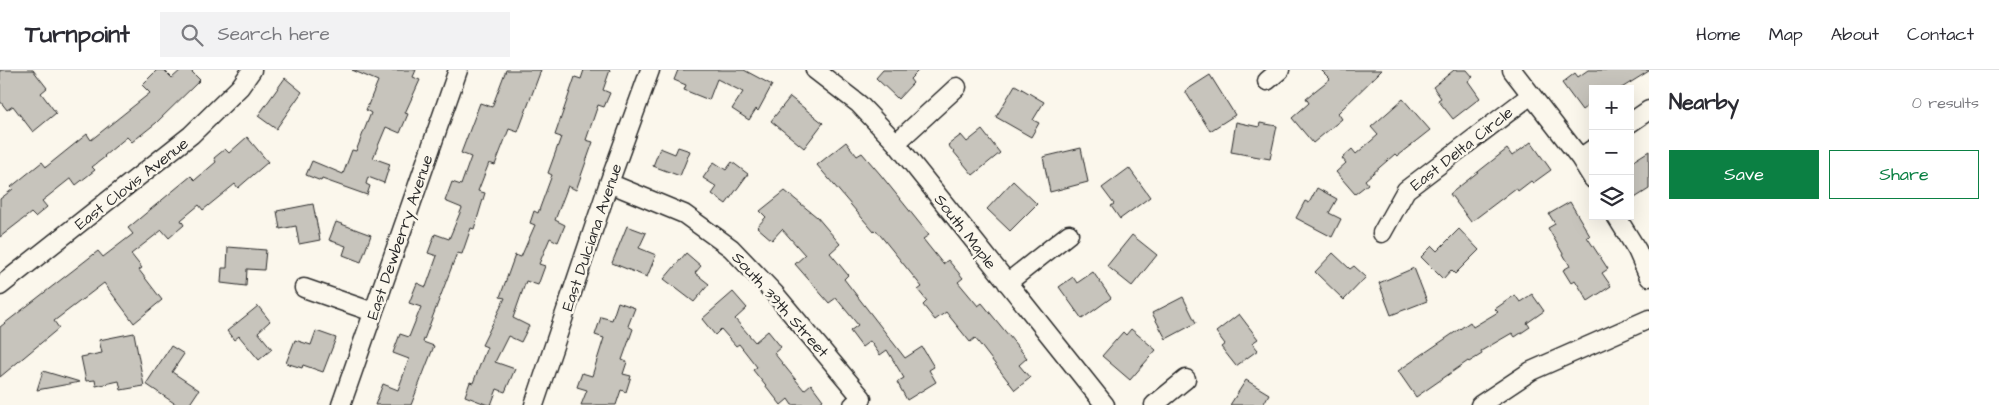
<!DOCTYPE html>
<html lang="en">
<head>
<meta charset="utf-8">
<style>
  body { margin:0; font-family:"Architects Daughter",sans-serif; background:#f2f2f3; color:#2b2b33 }
  .controls { position:absolute; right:15px; top:15px; display:grid; overflow:hidden; border-radius:0px; box-shadow:0 5px 20px #0002 }
  .controls button { width:45px; height:45px; display:grid; place-items:center; padding:0; border:0; border-bottom:1px solid #e1e1e2; background:#fff; color:#2b2b33; font:25px sans-serif }
  .list { margin:0; padding:0; list-style:none }
  h2 { display:flex; justify-content:space-between; align-items:center; height:65px; margin:0; padding:0 20px; font-size:21px }
  h2 small { font-size:16px; font-weight:400; color:#7c7c81 }
  .actions { display:flex; gap:10px; padding:15px 20px }
  .actions a { flex:1; padding:11px 0; border:1px solid #0b8043; border-radius:0px; text-align:center; font-size:18px; color:#0b8043 }
  .actions .main { background:#0b8043; color:#fff }
  .icon { flex:none; width:28px; height:28px; fill:none; stroke:currentColor; stroke-width:2; stroke-linecap:round; stroke-linejoin:round }
  .map { position:relative; flex:none; width:1649px; height:335px; overflow:hidden }
  header { display:flex; align-items:center; gap:30px; box-sizing:border-box; height:70px; padding:0 25px; background:#fff; border-bottom:1px solid #e1e1e2 }
  header strong { font-size:24px }
  nav { display:flex; gap:28px; margin-inline-start:auto; font-size:18px }
  .search { width:350px; height:45px; background:#f2f2f3; display:flex; align-items:center; gap:12px; box-sizing:border-box; padding:0 18px; border-radius:0px; color:#7c7c81; font-size:19px }
  main { display:flex }
  aside { flex:1; background:#fff }
  .map>svg:first-child { display:block }
</style>
</head>
<body>
<header>
<strong>Turnpoint</strong>
<div class="search"><svg class="icon" aria-label="search" viewBox="0 0 24 24"><circle cx="10" cy="10" r="6"/><path d="M15 15l6 6"/></svg>Search here</div>
<nav><a>Home</a><a>Map</a><a>About</a><a>Contact</a></nav>
</header>
<main>
<div class="map">
<svg width="1649" height="335" viewBox="0 0 1649 335">
  <rect width="100%" height="100%" fill="#fbf7ec"/>
  <filter id="ink" filterUnits="userSpaceOnUse"><feTurbulence type="fractalNoise" baseFrequency=".02" numOctaves="2"/><feDisplacementMap in="SourceGraphic" scale="10" xChannelSelector="R" yChannelSelector="G"/><feConvolveMatrix kernelMatrix="1 2 1 2 8 2 1 2 1" color-interpolation-filters="sRGB"/></filter>
  <g filter="url(#ink)">
    <path fill="#c7c4bc" stroke="#2b2b2b" d="M0 0H33L47 18 41 23 56 43 33 62 13 36 7 40 0 31Z
      M157 0H164L172 8 181 0H190L200 10 156 53 132 72 127 67 104 86 105 87 92 97 95 100 76 115 71 108 42 131 47 137 35 147 31 143 0 167V129L13 119 11 117 42 92 46 97 87 64 91 70 150 23 142 15Z
      M352 0H416L413 7 420 10 405 43 408 44 400 63 386 57 373 88 390 94 384 113 368 107 366 114 370 116 367 125 322 109 321 111 306 105 312 91 343 104 352 80 356 81 371 43 366 40 378 11Z
      M506 0H541L518 62 509 59 495 95 489 93 478 121 485 123 474 159 471 158 462 184 457 183 423 272 434 276 411 335H375L383 314 398 320 409 289 393 283 400 264 409 267 421 237 409 233 417 213 426 217 437 186 428 183 435 164 449 169 462 138 445 131 452 112 461 115 471 87 461 83 480 33 492 37Z
      M584 0H610L603 20 610 23 604 37 598 35 586 70 593 72 576 120 568 116 555 150 565 155 558 172 550 168 539 194 545 196 538 215 526 211 513 248 529 256 521 272 508 266 495 292 515 299 505 322 497 319 491 335H488L465 326 470 312 473 313 487 277 482 275 505 228 500 227 515 185 521 187 535 155 530 153 534 141 538 143 552 105 548 103 561 67 555 65 575 7 581 9Z
      M678 0H744L772 15 758 41 756 39 749 50 732 39 743 22 717 9 709 30 684 20 686 15 674 10Z
      M883 0H919L910 9 913 13 898 29 876 8Z
      M1321 0H1382L1338 43 1342 49 1313 73 1292 48 1309 33 1306 28 1330 9Z
      M1454 0H1467L1473 7 1468 11 1480 28 1453 49 1438 30 1441 28 1433 17Z
      M1588 0H1649V1L1620 19H1593V32L1582 40 1562 13 1575 3 1578 7Z
      M1210 5 1235 45 1210 61 1185 21Z
      M285 8 302 22 276 59 258 46Z
      M1015 15 1044 32 1033 50 1039 53 1031 67 996 47Z
      M790 27 823 53 804 78 771 51Z
      M1403 29 1430 60 1397 86 1395 84 1365 110 1368 114 1355 124 1336 102 1346 93 1342 88 1352 79 1356 84 1378 65 1371 57Z
      M1236 52 1259 57 1260 53 1277 56 1270 89 1231 82Z
      M982 60 1000 83 973 105 948 75 961 65 967 72Z
      M247 67 268 92 238 118 235 114 203 140 199 135 181 150 184 155 169 168 162 160 131 184 142 198 139 200 162 230 134 253 104 213 54 251 59 258 0 307V257L98 181 103 187 133 164 128 158 191 106 195 110 216 92 214 88 225 79 229 83Z
      M846 72 857 86 862 83 880 104 929 165 923 169 943 194 948 190 963 208 958 212 978 236 982 233 1027 288 1019 295 1030 308 1015 320 975 268 970 272 946 242 935 250 923 235 927 231 918 220 922 217 876 160 874 162 817 95Z
      M1531 72 1551 100 1533 113 1531 111 1518 121 1516 118 1471 152 1450 124 1507 79 1512 86Z
      M678 77 690 81 680 106 653 96 660 78 675 84Z
      M1081 78 1088 112 1050 122 1043 87Z
      M1649 81V119L1630 131V93Z
      M714 92 726 100 732 92 748 104 726 134 712 124 717 117 703 108Z
      M1129 98 1150 127 1120 149 1111 136 1114 134 1102 118Z
      M1013 111 1037 134 1010 161 987 139Z
      M1317 118 1337 129 1329 143 1341 149 1332 167 1296 148 1305 131 1309 133Z
      M785 121 817 147 840 174 830 183 848 205 844 209 905 288 922 277 934 297 929 300 936 312 907 330 897 312 904 308 887 280 880 285 870 271 862 277 850 261 858 255 836 228 829 233 795 194 805 185 782 159 772 170 757 157 766 147 760 141Z
      M1570 132 1590 166 1587 167 1608 199 1602 203 1611 216 1588 231 1575 210 1571 213 1563 200 1570 196 1548 158 1555 154 1549 144Z
      M313 134 320 170 299 174 296 156 280 159 277 141Z
      M336 152 371 165 361 192 343 185 346 176 329 170Z
      M627 156 646 163 639 178 656 185 647 207 612 193Z
      M1459 159 1479 180 1455 204 1451 200 1443 209 1421 187 1432 176 1437 181Z
      M1132 165 1157 185 1132 216 1107 196Z
      M228 177 266 180 264 200 247 199 246 216 221 213 222 198H227Z
      M686 183 701 196 695 203 709 214 694 232 664 209Z
      M1333 183 1350 199 1354 196 1366 207 1344 230 1315 202Z
      M1414 198 1427 231 1391 245 1379 213Z
      M1093 202 1111 228 1082 249 1059 217 1073 207 1077 213Z
      M733 222 747 238 735 249 755 272 768 261 781 277 774 283 804 320 811 314 823 330 817 335H792L788 329 781 335 753 300 757 297 739 274 736 276 721 259 715 265 702 249Z
      M1532 224 1544 241 1527 253 1530 257 1515 267 1512 263 1481 281 1482 284 1469 292 1468 291 1416 327 1398 301 1470 252 1473 257 1498 242 1495 239 1515 225 1520 232Z
      M1183 227 1196 253 1166 269 1152 243Z
      M618 232 635 238 628 256 633 259 622 290 627 292 623 304 631 306 626 322 621 320 616 335H581L587 320 577 317 582 303 592 306 604 268 595 265 601 247 612 250Z
      M258 236 270 251 258 262 272 279 259 290 239 266 234 270 227 261Z
      M1239 244 1258 269 1252 273 1258 280 1236 296 1221 277 1225 274 1216 262Z
      M1131 259 1156 280 1130 310 1102 286 1123 262 1126 265Z
      M316 261 336 268 323 302 303 295 302 298 286 293 295 270 311 275Z
      M134 263 144 316 121 320 119 311 96 316 95 310 86 311 81 287 102 283 99 270Z
      M171 276 184 284 172 302 199 320 189 335H177L146 314Z
      M43 301 80 312 37 320Z
      M1246 310 1269 324 1263 335H1230Z"/>
    <g fill="none" stroke-linecap="round" stroke-linejoin="round">
      <g stroke="#2b2b2b" stroke-width="21">
        <path id="minor" d="M815 0 859 34 896 73 1105 335
          M1512 0 1580 88 1593 109
          M1267 11 1280 0
          M1630 53 1649 40
          M896 73 957 17
          M1580 88 1593 79
          M609 113 684 144 731 178 775 224 862 328 853 335
          M1616 146 1637 180 1649 207
          M1382 163 1406 120 1531 25
          M1007 213 1069 164
          M0 216 191 65 240 17 252 0
          M304 218 373 242
          M341 335 458 0
          M534 335 609 113 650 0
          M1154 335 1186 309
          M1480 335 1531 301 1649 249"/>
      </g>
      <use href="#minor" stroke="#fbf7ec" stroke-width="18"/>
    </g>
  </g>
  <g text-anchor="middle" stroke-width="5" stroke-linejoin="round" paint-order="stroke">
    <g font-size="16" fill="#2b2b2b" stroke="#fbf7ec">
      <text transform="translate(1461 78) rotate(-38)" y="6">East Delta Circle</text>
      <text transform="translate(131 113) rotate(-38)" y="6">East Clovis Avenue</text>
      <text transform="translate(966 161) rotate(52)" y="6">South Maple</text>
      <text transform="translate(399 167) rotate(-71)" y="6">East Dewberry Avenue</text>
      <text transform="translate(591 167) rotate(-71)" y="6">East Dulciana Avenue</text>
      <text transform="translate(781 234) rotate(48)" y="6">South 39th Street</text>
    </g>
  </g>
</svg>
<div class="controls">
<button>+</button>
<button>−</button>
<button><svg class="icon" aria-label="layers" viewBox="0 0 24 24"><path d="M12 4l9 5-9 5-9-5zM3 14l9 5 9-5"/></svg></button>
</div>
</div>
<aside>
<h2>Nearby<small>0 results</small></h2>
<ul class="list">
</ul>
<div class="actions"><a class="main">Save</a><a>Share</a></div>
</aside>
</main>
</body>
</html>
